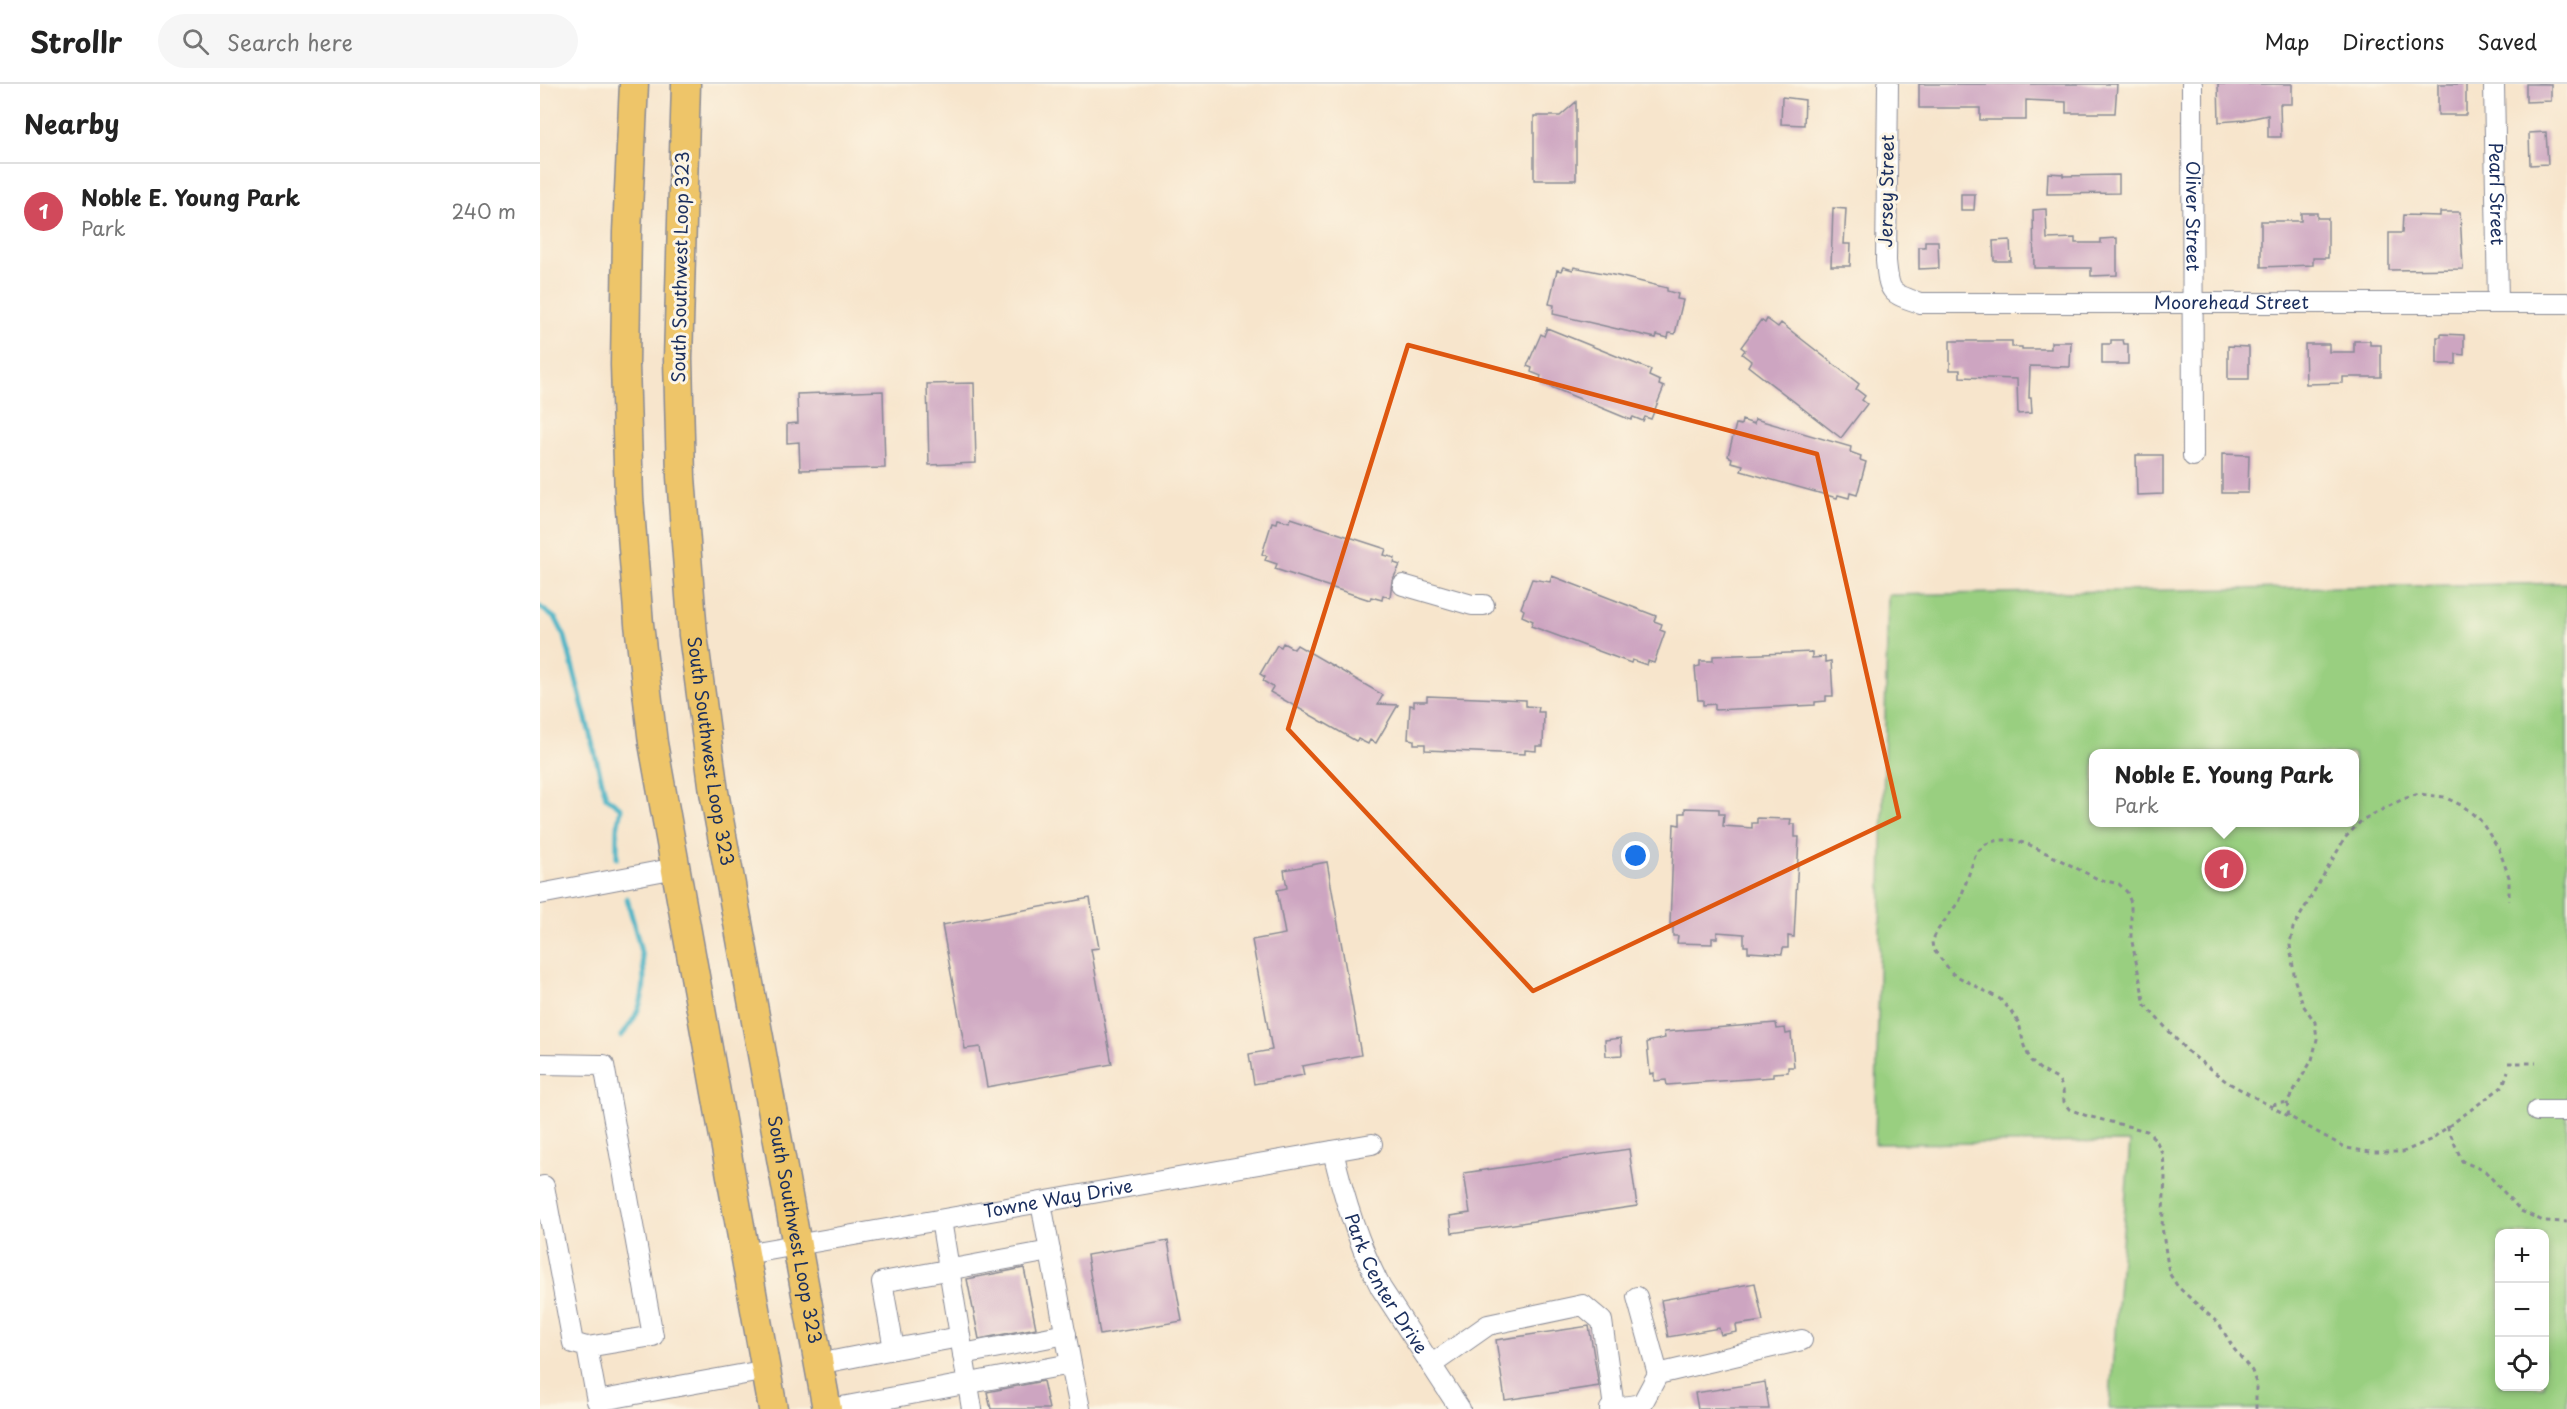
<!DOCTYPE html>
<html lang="en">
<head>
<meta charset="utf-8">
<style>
  body { margin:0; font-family:"Playpen Sans",sans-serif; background:#f6f6f6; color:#222 }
  .controls { position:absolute; right:18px; bottom:18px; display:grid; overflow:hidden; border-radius:12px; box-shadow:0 3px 9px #0003 }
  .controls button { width:54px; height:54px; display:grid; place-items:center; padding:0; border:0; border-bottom:2px solid #e0e0e0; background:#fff; color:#222; font:30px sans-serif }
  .you { position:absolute; left:1096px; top:772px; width:21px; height:21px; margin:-15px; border:4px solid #fff; border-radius:50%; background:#1a73e8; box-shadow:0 0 0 9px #1a73e833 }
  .badge { display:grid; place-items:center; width:39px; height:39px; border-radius:50%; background:#d1495b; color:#fff; font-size:20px; font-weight:700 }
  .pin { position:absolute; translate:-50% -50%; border:3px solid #fff; box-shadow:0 2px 6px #0006 }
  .popup { position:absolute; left:1549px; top:665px; width:270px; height:78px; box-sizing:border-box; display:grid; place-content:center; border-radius:12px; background:#fff; filter:drop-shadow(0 2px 4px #0005); font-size:20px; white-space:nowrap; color:#767676 }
  .popup b { font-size:22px; color:#222 }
  .popup::after { content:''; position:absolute; left:50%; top:100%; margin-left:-12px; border:12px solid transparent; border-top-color:#fff }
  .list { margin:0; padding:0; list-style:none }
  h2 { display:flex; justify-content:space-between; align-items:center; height:78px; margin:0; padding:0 24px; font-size:26px }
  h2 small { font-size:20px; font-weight:400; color:#767676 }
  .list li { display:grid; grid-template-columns:39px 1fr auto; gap:18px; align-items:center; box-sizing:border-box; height:96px; padding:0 24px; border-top:2px solid #e0e0e0 }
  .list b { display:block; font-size:22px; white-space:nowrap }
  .list p { margin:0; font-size:20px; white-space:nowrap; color:#767676 }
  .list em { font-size:20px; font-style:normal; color:#767676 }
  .icon { flex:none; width:33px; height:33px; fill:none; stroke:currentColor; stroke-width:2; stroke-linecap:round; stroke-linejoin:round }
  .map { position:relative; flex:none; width:2027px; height:1325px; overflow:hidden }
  header { display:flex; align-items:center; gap:36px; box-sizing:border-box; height:84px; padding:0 30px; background:#fff; border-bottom:2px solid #e0e0e0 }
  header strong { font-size:28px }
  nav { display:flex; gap:33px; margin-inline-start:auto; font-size:21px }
  .search { width:420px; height:54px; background:#f6f6f6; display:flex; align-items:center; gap:15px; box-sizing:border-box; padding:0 21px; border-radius:33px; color:#767676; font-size:22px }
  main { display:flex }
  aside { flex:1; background:#fff }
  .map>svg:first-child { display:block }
</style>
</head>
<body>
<header>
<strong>Strollr</strong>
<div class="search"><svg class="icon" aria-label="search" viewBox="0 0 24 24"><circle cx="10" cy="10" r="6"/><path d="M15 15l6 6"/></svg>Search here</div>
<nav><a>Map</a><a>Directions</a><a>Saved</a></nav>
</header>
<main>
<aside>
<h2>Nearby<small></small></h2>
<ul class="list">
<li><span class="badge">1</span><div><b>Noble E. Young Park</b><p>Park</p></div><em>240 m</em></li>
</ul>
</aside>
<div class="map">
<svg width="2027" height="1325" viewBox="0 0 2027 1325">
  <rect width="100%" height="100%" fill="#fcf5e5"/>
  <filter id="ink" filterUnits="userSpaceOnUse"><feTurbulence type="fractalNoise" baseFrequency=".0167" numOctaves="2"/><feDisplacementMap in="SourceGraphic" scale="12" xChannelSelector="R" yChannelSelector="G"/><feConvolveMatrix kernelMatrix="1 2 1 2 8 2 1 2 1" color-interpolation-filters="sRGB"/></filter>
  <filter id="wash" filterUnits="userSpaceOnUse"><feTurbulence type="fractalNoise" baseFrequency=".008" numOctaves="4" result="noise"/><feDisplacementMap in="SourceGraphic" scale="24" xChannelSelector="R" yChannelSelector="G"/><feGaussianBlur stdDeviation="1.35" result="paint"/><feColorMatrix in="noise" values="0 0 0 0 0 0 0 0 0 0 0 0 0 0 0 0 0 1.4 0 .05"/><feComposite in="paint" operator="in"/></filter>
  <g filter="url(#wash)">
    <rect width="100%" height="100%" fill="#f7e5cc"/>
    <path fill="#99cf80" stroke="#5a7f6f" stroke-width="1.5" fill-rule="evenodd" d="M2027 499V1325H1569L1590 1058 1335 1060 1348 511ZM1554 670H1814V738H1554ZM1960 1150H2004V1302H1960Z"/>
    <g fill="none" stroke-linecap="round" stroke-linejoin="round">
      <path stroke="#49b4c6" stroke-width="5" d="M0 523 16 535 25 553 66 713 81 724 77 745V774
        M81 952C121 909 99 864 87 814"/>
    </g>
    <g id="blocks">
      <path fill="#cda5c1" d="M1379 0H1577L1575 29H1526V18L1486 16V36H1440V24H1379Z
        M1678 0H1752V20H1740L1741 53H1728V31L1704 36 1679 38Z
        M1898 0H1926V31H1898Z
        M1986 0H2011V17L1986 18Z
        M1242 13 1265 16 1264 41 1241 40Z
        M1036 18V96H994V32H1020Z
        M2006 48 2008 80 1990 81 1989 49Z
        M1508 89 1523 90V92L1579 91V109L1507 110Z
        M1421 110H1435L1434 126H1421Z
        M1293 124 1306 125 1304 160H1311L1310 182H1291Z
        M1506 125 1507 155 1535 154V159H1561V155L1577 154V191L1551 192V184H1494L1493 126Z
        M1900 128H1920L1923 185 1849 186V149H1862L1863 131 1900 132Z
        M1761 129H1777V134H1788V174H1773V181L1721 183V137H1761Z
        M1470 156 1471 177H1454L1453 157Z
        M1385 157H1398L1399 184 1379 185V163H1385Z
        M1023 183 1033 186 1034 183 1078 192 1127 204V207L1138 210 1137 215 1143 216 1135 250 1129 249 1128 254 1117 251 1116 254 1013 230 1014 221 1009 220 1017 186 1021 187Z
        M1227 235 1238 243 1241 239 1319 300 1316 305 1325 312 1322 316 1327 320 1301 354 1208 282 1211 277 1202 270 1205 266 1201 263 1221 236 1225 239Z
        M1007 244 1111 286 1109 292 1120 297 1119 301 1124 303 1111 335 1105 333 1103 337 1093 333 1091 336 999 298 1001 292 991 288 992 284 987 282 1001 250 1004 252Z
        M1901 250 1924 251V271L1916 270V280H1897V253H1901Z
        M1571 256H1583L1584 260H1588V280H1562V260H1571Z
        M1410 257H1472V263H1482V265H1511V258H1531L1530 283 1490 282 1489 314H1491L1492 329 1478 330 1477 295 1420 293V286H1410Z
        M1814 257H1830V261H1841V293H1803V299L1766 300 1765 260H1789V268H1814Z
        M1688 262 1709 263V295H1688Z
        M434 299 436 379 389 381 387 300Z
        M343 307 345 384 260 386 259 358 247 359V340L258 339 257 310Z
        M1215 335 1311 363 1310 368 1321 372 1320 376 1326 378 1317 411 1310 409 1309 414 1298 411 1297 414 1201 387 1203 381 1191 378 1192 374 1188 372 1196 340 1201 341 1202 336 1214 340Z
        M1682 370 1709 371 1708 409H1682Z
        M1596 371H1623V410L1597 411Z
        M751 434 846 465 844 471 855 474 854 479 860 481 852 497 850 514 843 511 842 516 831 513 830 516 735 485 737 480 725 476 727 472 722 470 732 438 736 439 737 435 750 438Z
        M1012 492 1116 532 1114 537 1122 540 1120 546 1125 548 1114 579 1108 577 1107 581 1092 576 1091 579 991 542 993 537 982 532 984 526 981 524 992 495 1010 498Z
        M743 559 754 565 757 561 843 611 838 620 858 621 836 659 830 656 828 660 818 655 816 657 730 608 733 603 723 597 725 593 720 590 737 561 741 563Z
        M1272 568V574L1285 573V578L1291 577 1293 612H1286V617L1275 618V621L1175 626V620L1163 621V616H1158L1155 583 1160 582V577H1173V572Z
        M887 612 986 616V622L999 623 998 628H1004L1003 662H996V667L985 666V670L885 666V660H874V656L868 655 870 621 874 622V617H887Z
        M1145 724 1179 725V730H1184L1183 742 1212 744V739H1217V734L1251 735 1250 740H1255V753H1259L1254 853 1248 852V864H1243L1242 870 1208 868V862H1204V850L1177 848V854H1172V860L1137 859 1138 852H1133V840H1130L1134 740 1140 741V729H1145Z
        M787 778 821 971 762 982 764 991 714 1000 709 970 732 966 712 856 745 850 737 806 747 804 744 786Z
        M550 814 559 864 551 865 572 980 447 1003 440 963 425 965 402 841Z
        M1236 939 1237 945 1245 944 1246 950 1251 949 1254 983H1248V988L1233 989V993L1127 1001 1126 996 1114 997V989L1110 990 1107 958 1125 954 1124 948Z
        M1081 954 1082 971 1066 972 1065 956Z
        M1089 1065 1097 1122 912 1149 910 1132 930 1129 924 1089Z
        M628 1157 642 1237 560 1251 547 1171Z
        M484 1184 496 1244 439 1255 427 1195Z
        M1215 1199 1223 1237 1196 1241 1197 1248 1181 1251 1179 1244 1128 1253 1121 1216Z
        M1049 1242 1059 1302 965 1316 956 1256Z
        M503 1297 509 1325H451L447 1308Z
        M1225 1298 1229 1325H1158L1155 1309Z"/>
    </g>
  </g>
  <g filter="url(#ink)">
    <use href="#blocks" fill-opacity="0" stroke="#898a95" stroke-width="1.5"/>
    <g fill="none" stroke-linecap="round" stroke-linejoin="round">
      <g stroke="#898a95" stroke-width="22">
        <g id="minor">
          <path id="s1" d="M1348 0 1346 177C1349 209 1350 209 1380 219H2027"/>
          <path id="s2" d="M1652 0 1653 372"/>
          <path id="s3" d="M1954 0 1958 219"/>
          <path d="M863 501 932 521H944"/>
          <path d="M0 810 136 784"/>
          <path d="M0 980 64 981 113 1252 47 1263"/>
          <path d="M1997 1027H2027"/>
          <path id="s4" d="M793 1067C804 1115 818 1160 841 1204L920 1325"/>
          <path d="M0 1103 4 1102 33 1259 47 1263 57 1317 227 1286"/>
          <path d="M501 1119 531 1280"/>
          <path d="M401 1136 432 1325"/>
          <path id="s5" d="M205 1170 832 1060"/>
          <path d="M1097 1213 1118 1290"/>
          <path d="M420 1253 354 1265 342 1198 510 1167"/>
          <path d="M423 1270 526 1250"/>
          <path d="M278 1280 354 1265"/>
          <path d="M891 1281 948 1241 1043 1221 1062 1237 1074 1324"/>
          <path d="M291 1325 531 1280 540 1325"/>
          <path d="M1070 1325 1102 1320 1118 1290 1262 1256"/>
        </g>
      </g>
      <g stroke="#898a95" stroke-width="31">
        <g id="highway">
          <path d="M94 0 87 148 85 281 89 413 99 540 113 659 233 1325"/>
          <path id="s6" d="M146 0 138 275 141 393 153 551 174 708 287 1325"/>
        </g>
      </g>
      <path stroke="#898a95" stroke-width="3" stroke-dasharray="4.5 4.5" stroke-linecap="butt" d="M1968 979H1996
        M1732 1021 1747 1018
        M1749 1032 1747 1018 1772 976 1777 955 1775 938 1763 921 1755 897 1750 861 1753 844 1805 754 1822 736 1863 715 1879 710 1904 713 1923 722 1940 736 1959 765 1969 793V817
        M1907 1042 1922 1077 1945 1087 1981 1127 2003 1137 2027 1138
        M1716 1325V1299L1712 1287 1694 1265 1679 1240 1638 1203 1629 1189 1622 1143 1625 1094 1623 1071 1616 1056 1607 1047 1547 1032 1529 1025 1524 1018 1523 1005 1519 996 1501 986 1491 977 1484 962 1479 939 1470 926 1460 915 1413 890 1393 865 1392 858 1397 847 1420 816 1436 769 1446 760 1458 756H1473L1488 760 1558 795 1579 800 1587 808 1591 819V853L1605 921 1647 967 1687 998 1806 1064 1830 1068H1863L1890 1056 1963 1002 1968 987"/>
      <use href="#minor" stroke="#fff" stroke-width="20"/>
      <use href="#highway" stroke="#eec569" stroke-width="28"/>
    </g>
  </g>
  <path fill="none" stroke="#de5710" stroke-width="4.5" stroke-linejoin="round" d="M868 261 1277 370 1359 733 993 907 748 645Z"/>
  <g text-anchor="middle" stroke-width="6" stroke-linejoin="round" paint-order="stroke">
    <g font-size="18" fill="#1b2f5e" stroke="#fcf5e5">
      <text transform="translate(1347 107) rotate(-89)" y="6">Jersey Street</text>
      <text dy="6" stroke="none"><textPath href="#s3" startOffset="110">Pearl Street</textPath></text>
      <text dy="6" stroke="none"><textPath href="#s2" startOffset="132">Oliver Street</textPath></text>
      <text transform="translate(141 183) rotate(-89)" y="6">South Southwest Loop 323</text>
      <text dy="6" stroke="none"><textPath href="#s1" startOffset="549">Moorehead Street</textPath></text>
      <text dy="6" stroke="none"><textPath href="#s6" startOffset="669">South Southwest Loop 323</textPath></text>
      <text dy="6" stroke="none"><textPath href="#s5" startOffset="318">Towne Way Drive</textPath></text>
      <text dy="6" stroke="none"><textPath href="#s6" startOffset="1155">South Southwest Loop 323</textPath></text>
      <text dy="6" stroke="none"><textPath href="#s4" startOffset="144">Park Center Drive</textPath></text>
    </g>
  </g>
</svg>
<div class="controls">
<button>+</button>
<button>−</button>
<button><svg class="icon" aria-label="locate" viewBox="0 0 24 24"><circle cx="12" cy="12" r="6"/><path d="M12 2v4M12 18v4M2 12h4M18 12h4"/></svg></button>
</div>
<div class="you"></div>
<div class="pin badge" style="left:1684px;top:785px">1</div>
<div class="popup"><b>Noble E. Young Park</b>Park</div>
</div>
</main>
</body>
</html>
